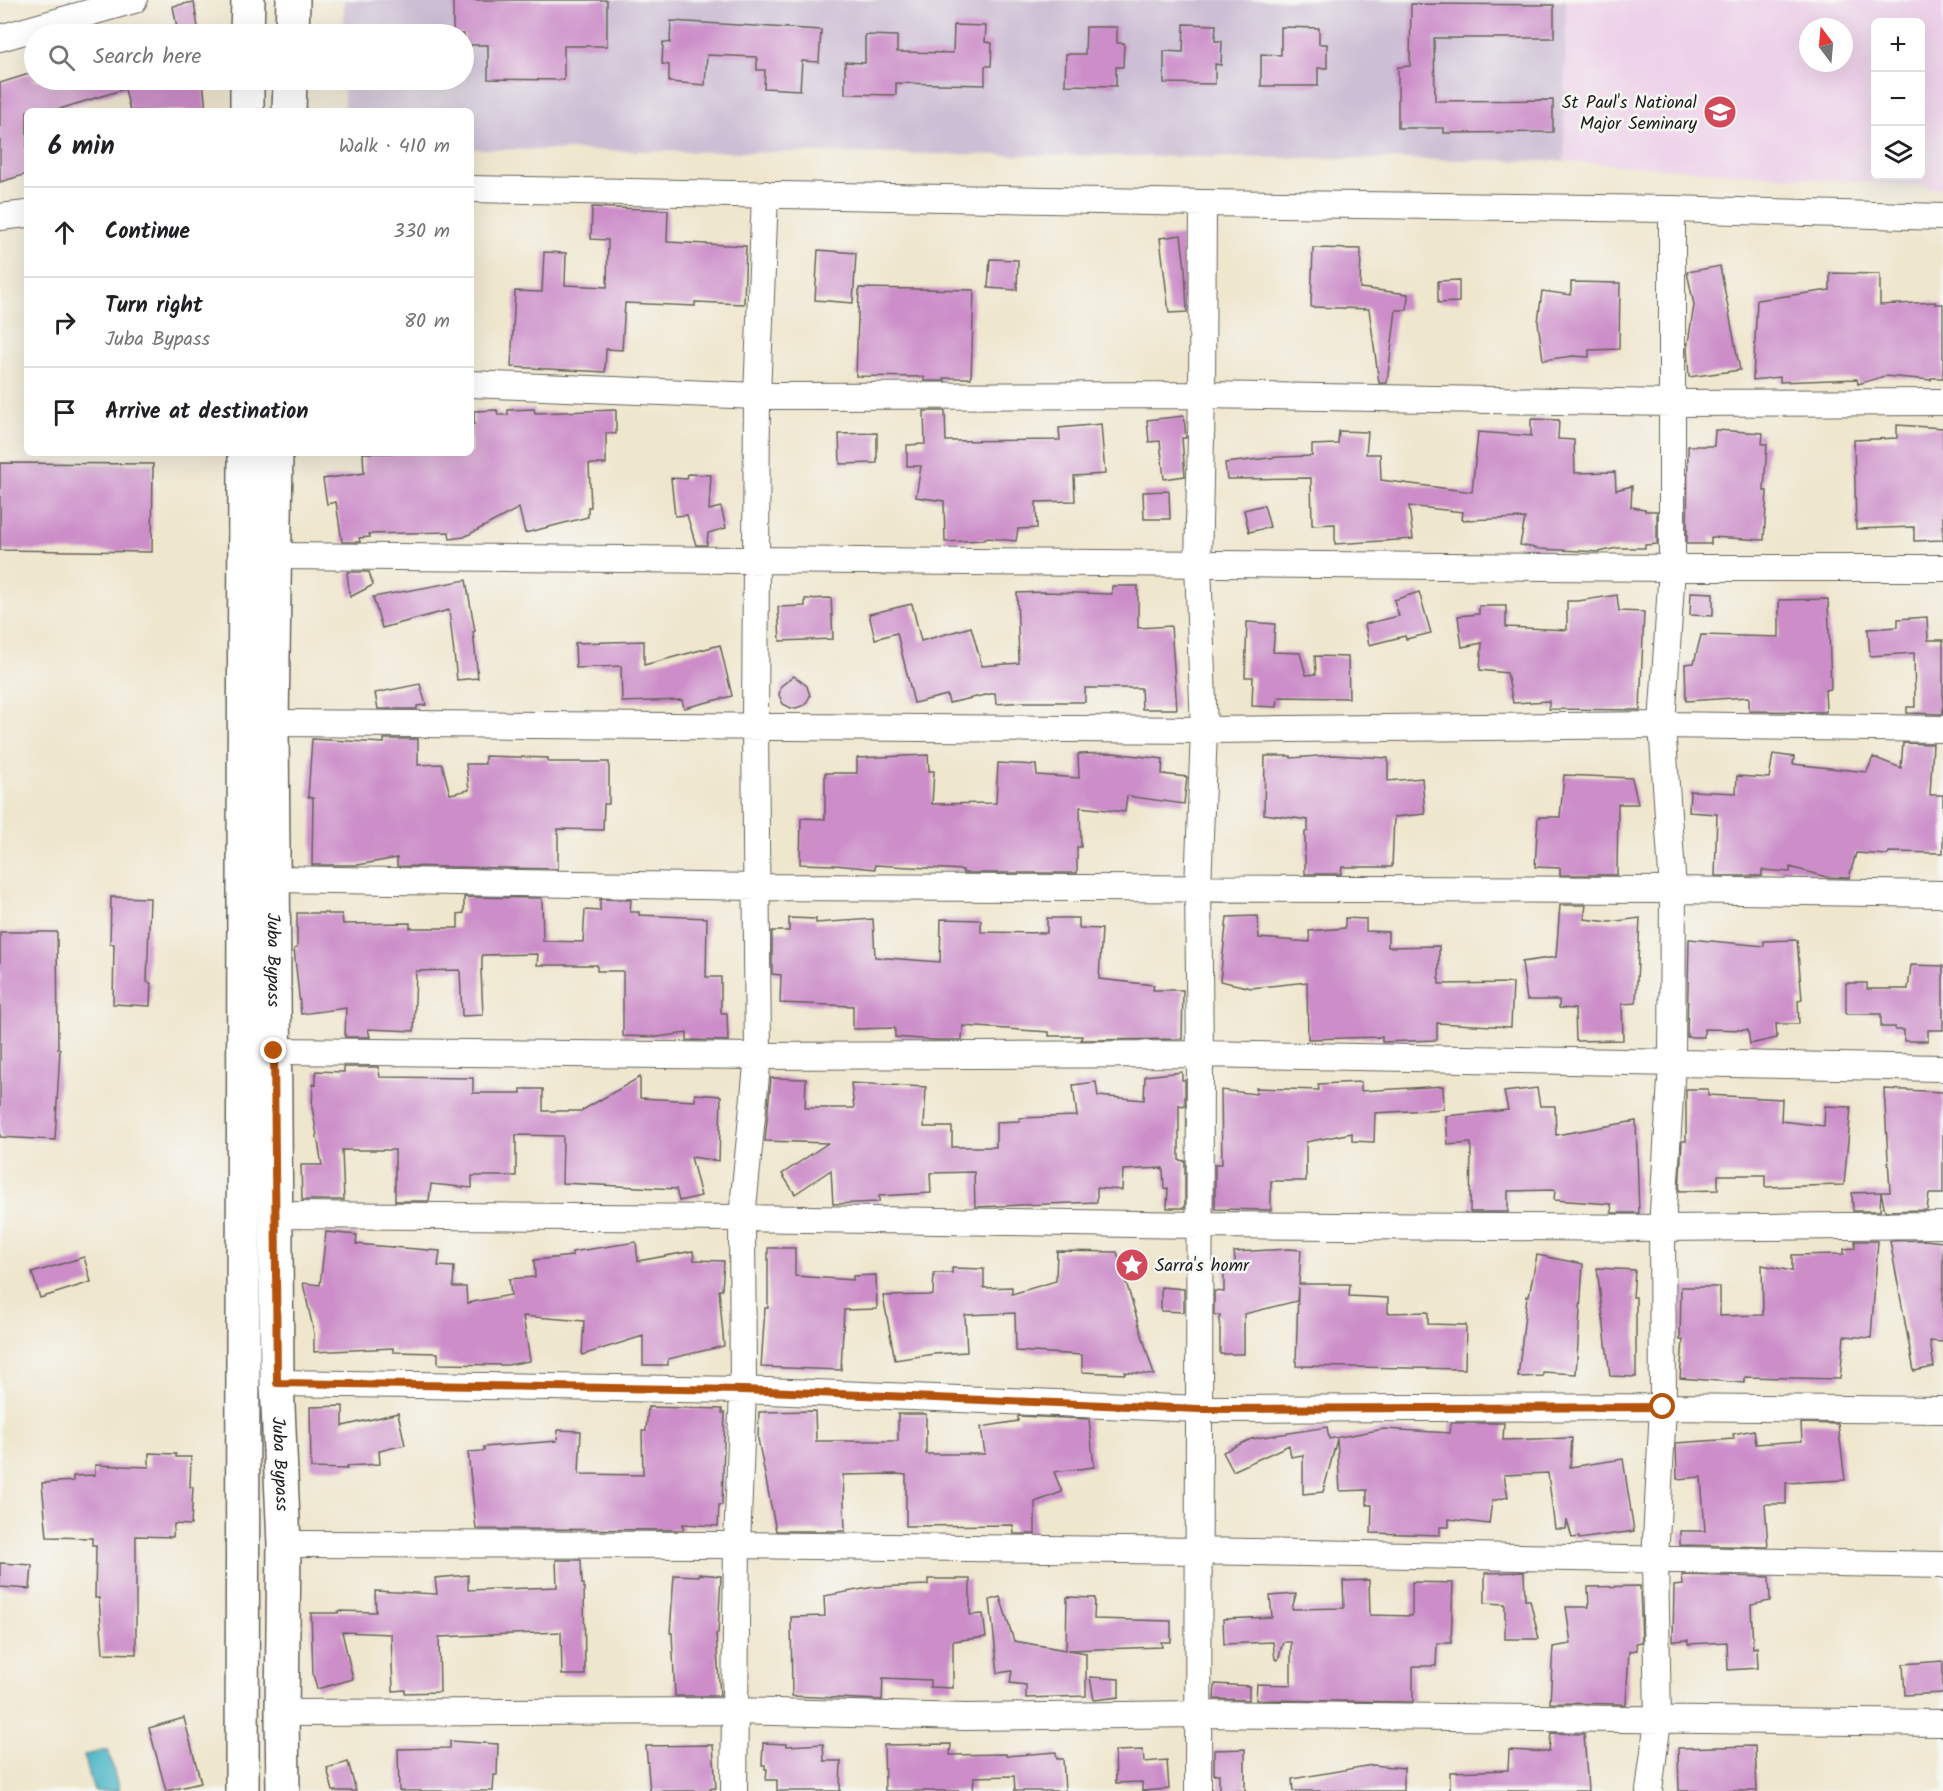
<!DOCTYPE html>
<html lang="en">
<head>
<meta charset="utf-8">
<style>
  body { margin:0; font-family:Kalam,sans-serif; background:#f2f2f2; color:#202124 }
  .controls { position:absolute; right:18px; top:18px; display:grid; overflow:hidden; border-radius:9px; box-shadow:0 6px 24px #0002 }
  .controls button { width:54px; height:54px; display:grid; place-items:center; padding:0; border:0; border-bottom:2px solid #e0e0e0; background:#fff; color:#202124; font:30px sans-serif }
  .compass { position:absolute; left:1799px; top:18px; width:54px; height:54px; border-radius:50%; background:#fff; box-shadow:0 6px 24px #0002; rotate:344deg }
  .stop { position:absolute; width:18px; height:18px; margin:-14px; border:4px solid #b45309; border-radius:50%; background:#fff }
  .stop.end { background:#b45309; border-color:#fff; box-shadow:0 2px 6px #0008 }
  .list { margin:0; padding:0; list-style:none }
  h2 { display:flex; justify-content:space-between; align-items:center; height:78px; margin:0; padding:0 24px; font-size:26px }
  h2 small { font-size:20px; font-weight:400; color:#757577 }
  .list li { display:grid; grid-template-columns:39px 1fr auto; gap:18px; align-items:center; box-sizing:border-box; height:90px; padding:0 24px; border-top:2px solid #e0e0e0 }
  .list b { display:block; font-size:22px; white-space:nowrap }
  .list p { margin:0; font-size:20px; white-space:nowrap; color:#757577 }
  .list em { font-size:20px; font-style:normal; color:#757577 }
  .icon { flex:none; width:33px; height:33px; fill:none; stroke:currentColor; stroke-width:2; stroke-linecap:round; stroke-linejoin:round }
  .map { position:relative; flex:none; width:1943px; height:1791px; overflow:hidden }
  .search { position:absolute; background:#fff; box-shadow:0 6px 24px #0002; left:24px; top:24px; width:450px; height:66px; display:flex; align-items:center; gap:15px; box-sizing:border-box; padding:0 21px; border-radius:33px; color:#757577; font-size:22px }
  .panel { position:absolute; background:#fff; box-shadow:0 6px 24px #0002; left:24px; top:108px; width:450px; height:348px; border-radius:9px }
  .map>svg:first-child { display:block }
</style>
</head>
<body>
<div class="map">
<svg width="1943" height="1791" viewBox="0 0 1943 1791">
  <rect width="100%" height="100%" fill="#f6f6f2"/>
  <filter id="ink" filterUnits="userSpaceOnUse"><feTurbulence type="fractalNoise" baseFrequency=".0167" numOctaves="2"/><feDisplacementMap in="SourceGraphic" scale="12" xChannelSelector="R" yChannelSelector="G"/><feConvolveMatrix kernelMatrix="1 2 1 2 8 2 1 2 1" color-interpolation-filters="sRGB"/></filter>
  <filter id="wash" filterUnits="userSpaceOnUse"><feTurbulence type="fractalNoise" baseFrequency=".008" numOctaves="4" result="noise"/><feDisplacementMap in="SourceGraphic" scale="24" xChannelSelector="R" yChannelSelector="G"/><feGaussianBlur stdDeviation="1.35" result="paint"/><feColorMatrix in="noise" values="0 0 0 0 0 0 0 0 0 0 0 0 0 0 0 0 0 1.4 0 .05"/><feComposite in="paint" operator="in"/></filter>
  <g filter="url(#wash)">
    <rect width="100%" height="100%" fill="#efe6ce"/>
    <path fill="#edd0e9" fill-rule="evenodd" d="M1566 0H1943V188L1564 161ZM1876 22H1920V176H1876ZM1808 27H1844V63H1808Z"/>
    <path fill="#ccbed4" d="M344 0H1566L1564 161 471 149V111H344V80H464V34H344Z"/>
    <path fill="#4ab5c8" stroke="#336872" stroke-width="1.5" d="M108 1750 119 1791H94L84 1755Z"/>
    <g id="blocks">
      <path fill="#cc8dc9" d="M453 0H607V46H564V80L488 79V45H464V34H453Z
        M194 2 199 34H178L173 6Z
        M1411 4 1554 5V38H1434L1435 101 1553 100V132L1444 133V128H1398V67L1410 66Z
        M671 21 821 30 819 62 802 61 800 90 764 88 765 70H757V57L707 55 705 85 669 82V65L662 64 663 42 670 43Z
        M1184 24 1216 25 1215 41H1222L1221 65 1215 64V84L1164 83V51L1183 52Z
        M954 25 986 26 985 42 992 43 991 66H985V85L896 83V95L845 94V62L865 63V35L897 36V52L953 53Z
        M1086 27H1117V43H1124L1123 67H1116V86L1065 85 1066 54H1085Z
        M1281 27 1319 28V44H1327V68H1318V86H1261V54L1281 55Z
        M32 73 34 80H203L206 111H130L125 89 53 111H27V174L0 182V83Z
        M592 207 668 210 667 242 746 246 744 304 695 302V306L625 303 622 350 606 349 605 372 511 367 515 291 542 292 544 252 566 253 565 285 607 287 608 240 591 239Z
        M1181 235 1185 268 1187 312 1169 313 1160 238Z
        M1313 248 1361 249 1360 288 1408 294 1407 310H1396L1387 383H1379L1369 309 1311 307Z
        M818 250 856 253 853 303 815 300Z
        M990 259 1018 260 1017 290 988 288Z
        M1720 266 1740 370 1689 377 1687 349 1694 305 1687 272Z
        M1830 273 1880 274V305L1935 302V304H1943V378H1931V380L1885 376 1858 384 1857 379 1780 382V377L1753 380 1757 300 1830 290Z
        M1459 280V302L1438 303V281Z
        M1571 282 1620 283 1619 349 1589 350V357L1573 356 1543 360 1538 322 1542 291 1571 295Z
        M859 288 974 290 971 378H944L945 381H924V377L856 376Z
        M534 409 535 413 616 410V434L606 433V464H589L591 507H588V517L525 533 519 508 464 537 450 539 449 532 369 534 370 537 359 538 360 542H342L336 502 327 504 323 479 364 473 363 453H471V424H474V411L497 410 498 415H508V410Z
        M924 411H945L946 441 1060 440 1059 428 1101 424 1105 474 1074 476 1075 501 1036 502 1037 528 1018 529 1016 541 988 538 983 540 945 542 944 501 916 497 921 466H907V445L925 444Z
        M1184 416 1186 438H1182L1185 476 1164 479 1160 441 1149 442 1147 420Z
        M1531 419 1559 420 1558 439 1574 440 1575 473 1615 472 1616 490 1632 486 1631 507 1645 509V511H1657V544L1645 545V548H1617L1599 552 1540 549 1520 545 1525 518 1462 520 1463 512 1409 506 1413 539 1335 544V524L1312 525 1311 478 1227 479 1225 463 1278 457 1312 456V445L1338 444 1339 431 1368 432 1366 454H1380L1381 480 1472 492 1478 432 1531 436Z
        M1897 425 1943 428V540L1914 541V527L1856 529 1854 440 1897 438Z
        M1715 430 1763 433 1762 444H1767L1764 491H1767L1764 540 1711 537V544H1687L1688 446H1714Z
        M877 433V463L840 464 839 434Z
        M0 463 153 464 152 552 0 550Z
        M688 474 711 475 709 510 721 507 726 528 708 533 707 545H696L687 515 675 516 671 478 687 479Z
        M1169 491 1170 519H1144L1143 492Z
        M1264 505 1270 527 1249 532 1244 510Z
        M347 572H369L373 585 350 597Z
        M466 580 475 631 473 632 478 678 457 680 449 610 382 628 373 597Z
        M1112 586H1138V628L1171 626 1177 709H1142L1141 688H1085V702H1024L996 704 995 693 949 703 947 695 914 703 897 633 875 639 869 614 912 604 921 641 971 627 982 666 1019 663 1017 593 1044 592 1112 594Z
        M1419 592 1431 633 1406 639 1405 636 1369 645 1365 624 1399 616 1394 600Z
        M1691 592 1713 593V616L1690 615Z
        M1617 595 1619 611 1644 612 1640 710 1549 709V701L1513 703 1507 673 1480 670 1482 643 1462 647 1458 616 1479 614V606H1506V627L1567 630V601H1578Z
        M831 598 833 639 780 641 778 607 805 606V599Z
        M1828 599 1831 689 1825 690 1826 712 1749 711V697L1686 701 1685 664 1694 663 1701 635 1779 637V600Z
        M1927 617 1928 640H1943V714L1907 713V707H1915L1914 653 1870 656 1868 629 1898 627V619Z
        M1247 622 1275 624 1273 652 1300 653 1306 675 1316 674 1315 656 1348 657 1349 698 1278 697 1277 707 1252 706 1253 677H1245Z
        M644 641V665L720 645 732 696 684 708 682 700 622 702 621 666 576 668 575 643Z
        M794 676 807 686 810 696 805 705 796 708H791L783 704 779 695 781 686Z
        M420 684 426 705 417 706V709H378L375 693Z
        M312 739 384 743V739H418V765L442 764 450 794 469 790 466 764H485V756L548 758V762H609V804H604L603 830 558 829V869L397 866V858L358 865H312L313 798 308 797Z
        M1903 743 1933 744 1930 795H1943V853L1889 852 1888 855 1856 853 1849 878 1826 877 1790 867V872L1762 870V876H1715L1717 814 1689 812 1690 791 1736 793 1737 776 1769 778 1773 754 1794 757 1793 764 1867 772 1873 757 1901 768Z
        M1113 753 1163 759 1162 774 1187 777 1184 804 1127 796 1125 812 1080 807 1081 847H1077V873H963V870L875 865V869L835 865 800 864 801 818 825 819V773H857V758L928 755 929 771H934L932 804 996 803 998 763 1036 765 1037 775 1079 778 1078 754Z
        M1333 755 1388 758V781L1422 778 1425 814 1394 817 1392 867H1342L1341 874H1305V832L1308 831V820L1264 814 1265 756H1291V758Z
        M1564 775 1632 778 1638 804H1618L1617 875H1560V868L1535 867 1538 817H1560Z
        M111 897 150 898 147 982 151 983 150 1006 113 1004 114 944H110Z
        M464 897 542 898 543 941 583 942 585 910 600 911V899L631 900 630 912H639V915L707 918 706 977H721V1013H727L728 1041 687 1040V1033L657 1037 623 1036V971H597V965H537L538 954 482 955V970H481L483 1015 462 1016 460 970 416 971 414 1031 368 1029 370 1037H345L346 1008 301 1014 294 949 297 948V913H328V914H342L343 924 410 923V928H458V914L464 913Z
        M1560 905H1586L1584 919 1610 922 1640 918 1636 1003 1622 1004 1623 1040 1576 1041 1575 1009 1559 1008V1000H1527L1522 962 1556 957Z
        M1258 916 1259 938 1310 942 1309 931 1345 928V918L1366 919V931L1388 932V947L1439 946V984L1513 983 1511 1027 1437 1023V1040L1382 1042V1037L1308 1039 1307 982 1251 988 1220 981 1227 917Z
        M789 918 816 919V923L873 919 875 957 940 962 941 919 981 920V932L1047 933V918H1079V928L1102 929 1099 979 1154 985 1153 990H1183L1182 1039 1081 1040 1082 1036H1049V1032L963 1026 962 1040H933L895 1037V1028L853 1029V1006L780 1003 781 975 772 974V931H789Z
        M0 932H57L58 1049H60L55 1140 0 1137Z
        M1689 939 1764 946V941L1797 940 1802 1000 1798 1001 1799 1024H1776L1777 1038 1750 1044 1748 1030 1704 1029V1037H1687Z
        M1911 965 1943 966V1030H1928V1041H1904V1030H1895V1027H1881V1014H1846V983H1867V989H1908Z
        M344 1067H378L380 1077 473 1078V1093H521V1089H543V1111H581L640 1077V1098L695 1101V1094L721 1096 719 1161 691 1157 701 1196 679 1201 676 1189 562 1183 563 1136 516 1135V1176H472V1188L431 1184 429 1201H395V1150H342L344 1200H302L301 1165H322L312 1107 313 1084 316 1085V1071L344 1072Z
        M1182 1072V1080H1185V1106L1179 1105V1160L1185 1161V1208H1167L1168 1188 1164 1189 1163 1168 1123 1170 1122 1190 1097 1188V1202L975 1207 974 1172 930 1173 931 1193 879 1196V1202L833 1204 831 1170 795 1194 782 1174 828 1143 765 1141 771 1078 806 1079 805 1108H854L851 1083 926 1087 924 1127H952V1147H996V1122L1019 1121V1118L1077 1116 1073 1085 1096 1082 1098 1096 1144 1100 1145 1076Z
        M1361 1082V1091L1443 1086 1444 1109 1375 1113 1374 1142 1352 1141V1133L1306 1142V1181H1271V1210L1215 1209V1164H1222L1221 1090 1256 1094V1088L1319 1090 1318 1084Z
        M1537 1088 1540 1106H1555L1556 1135 1636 1121 1639 1213H1612L1611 1204 1554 1200 1555 1190 1508 1191V1212H1470L1471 1143 1448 1145 1446 1116 1508 1110 1504 1092Z
        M1686 1089H1708V1095L1782 1099 1781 1121 1824 1126 1825 1106 1851 1107 1844 1185 1765 1187V1175H1718V1190L1679 1191 1682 1141H1686Z
        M1884 1089 1943 1092V1194H1929L1927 1210 1885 1211 1881 1192H1890Z
        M1881 1192 1880 1211H1853L1852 1193Z
        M326 1232 357 1235 356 1244 440 1251 438 1266 454 1267 453 1287H466L467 1303 511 1295 509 1279 535 1277 534 1260 572 1256V1252L636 1242 638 1261 693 1251 694 1260 724 1261 722 1290H719L724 1346 668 1359V1365H643V1336L582 1355 584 1321 523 1316 530 1361 507 1365 438 1364V1353L393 1352V1348L314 1352V1333L303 1283 320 1285Z
        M1924 1240 1943 1242V1342L1930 1341 1934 1367 1914 1371 1890 1241Z
        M1855 1241H1878L1871 1338 1844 1336 1840 1379 1745 1377V1383L1680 1378 1683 1340H1680L1681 1287H1720V1316L1763 1315 1762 1265 1792 1271V1255L1844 1254V1249L1855 1248Z
        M768 1248H795V1276L853 1280V1276L876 1275 877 1309 844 1310 841 1370 761 1367 765 1308H768Z
        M1289 1249 1301 1250 1299 1284H1350L1349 1296 1388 1298V1313L1428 1312V1324L1466 1325 1465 1369 1296 1366 1298 1287 1297 1301 1244 1314V1354H1220V1315H1214V1291L1224 1292V1269H1236L1234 1252Z
        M1057 1251 1117 1252 1154 1375 1125 1372V1374L1082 1372V1355L1016 1351 1015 1313 965 1315 967 1352 934 1354 895 1360 883 1296 933 1295 934 1273H952V1268L984 1269V1288L1012 1287V1294L1056 1281Z
        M1537 1255 1583 1264 1576 1374 1543 1372V1376L1518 1377 1527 1296H1529Z
        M84 1257 91 1282 40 1298 32 1273Z
        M1597 1268 1635 1270 1633 1297H1636V1377L1610 1376Z
        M1161 1287 1184 1289V1312L1161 1311Z
        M343 1406V1426L398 1413 405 1445 379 1451 380 1464 347 1466V1469L311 1468 310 1407Z
        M648 1407 722 1409V1413H725L722 1505H719L718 1526 683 1524V1530L476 1529 468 1452 484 1451V1447L557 1441 558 1430 581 1431 579 1474 643 1475 642 1431H646Z
        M815 1411 816 1441H898V1414H926V1454H985L981 1427 1018 1421V1416L1089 1419 1094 1467 1054 1472 1062 1492 1035 1502V1534H1014L1013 1525 906 1526V1475L897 1474 843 1475 845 1531H776L758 1439 759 1412Z
        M1451 1423H1504L1503 1440 1572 1438 1570 1467 1623 1459 1634 1531 1579 1539V1537L1572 1538 1567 1520 1566 1529H1555L1548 1473 1504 1475 1508 1497 1492 1501 1489 1524 1449 1519V1527H1440V1535L1371 1533 1372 1505H1367V1490L1340 1491 1337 1439 1323 1492 1303 1494V1455L1291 1457 1289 1445 1233 1471 1223 1452 1251 1439 1327 1427 1329 1439 1384 1429 1450 1433Z
        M1801 1423 1838 1424 1845 1480 1786 1483V1504H1765L1768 1547 1680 1545V1531H1705L1701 1477 1677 1479 1676 1443 1734 1439 1733 1434 1754 1430 1756 1444 1802 1441Z
        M149 1453 176 1454V1457H191L190 1487H193L191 1525 174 1524 173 1537 136 1536V1654L103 1653 99 1598H95L96 1545H92V1538L47 1537 42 1483 73 1481V1476L95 1475V1465L149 1467Z
        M556 1560H581L582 1584H584L585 1675H562L561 1632 439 1637 440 1692 405 1693V1690L393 1691 391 1634 342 1632 353 1679 317 1689 313 1674 311 1613H338V1611L376 1612 375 1591 437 1594 435 1578 468 1575V1590L557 1587Z
        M0 1563 32 1565 30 1589 0 1587Z
        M1524 1572 1525 1600H1530L1539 1639H1505V1604L1485 1603V1573Z
        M699 1574 721 1576 718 1634H716L720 1696H675L672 1633H670L674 1575 699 1576Z
        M1682 1575 1769 1577 1770 1601 1751 1605 1753 1648 1757 1647 1758 1668 1728 1670 1727 1642 1688 1644V1640L1673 1641 1674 1586 1683 1585Z
        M928 1579H970V1615L983 1614 986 1637 953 1641V1688L930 1687V1680L883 1678 882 1700 792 1696 791 1617 825 1616 824 1596 874 1587 928 1585Z
        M1369 1580 1370 1615 1412 1616V1582L1453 1583 1451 1643H1437L1436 1666H1413V1702L1256 1700 1257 1684 1291 1685V1642H1283L1278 1660 1275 1659 1273 1642 1224 1644 1223 1619 1272 1617 1270 1596 1296 1594 1292 1609 1344 1608 1343 1581Z
        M1640 1586 1642 1642 1636 1643 1637 1650 1629 1651 1626 1704 1550 1703 1553 1647 1571 1644 1566 1607H1589L1588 1587Z
        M1000 1597 1014 1641 1066 1650 1067 1597 1095 1598 1094 1619 1171 1621V1642H1161L1162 1647 1068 1650 1086 1653V1696L1026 1698V1685L1010 1683 1012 1671 998 1673 990 1600Z
        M1943 1661V1693L1905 1695 1903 1664Z
        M1090 1677 1119 1679V1697L1094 1700Z
        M1215 1684 1249 1686V1700L1214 1699Z
        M184 1718 201 1783 166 1791 149 1728Z
        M1551 1733 1584 1734 1588 1791H1450V1772L1508 1770 1509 1750 1549 1752Z
        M450 1741 498 1744 497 1775H494L493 1791H399L398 1749 450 1748Z
        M763 1743 787 1744V1746L823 1744 824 1761H841L840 1791H777V1780H766L767 1769H765V1765H762Z
        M951 1744 950 1755 1006 1754V1756L1056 1752 1057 1759H1063L1065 1791H1015L1014 1776 974 1777 973 1791H885L884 1745Z
        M713 1745 716 1788 710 1789V1791H650L646 1746Z
        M1755 1746 1757 1791H1679L1678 1748Z
        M1245 1749V1791H1219V1774L1214 1775V1750Z
        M1143 1750 1144 1762 1167 1760 1169 1789 1142 1791V1782L1116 1783 1115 1751Z
        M348 1762 356 1791H333L327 1768Z
        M1372 1765 1404 1768V1791H1293L1292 1779Z"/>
    </g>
  </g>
  <g filter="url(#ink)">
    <use href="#blocks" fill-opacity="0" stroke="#66635a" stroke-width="1.5"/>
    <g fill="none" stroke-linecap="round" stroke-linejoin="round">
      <g stroke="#66635a" stroke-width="28">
        <path id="minor" d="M0 38 134 0
          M471 189 1203 203 1672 209 1943 217
          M0 217 27 214
          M471 384 757 396 1202 395 1672 403 1943 402
          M275 556 1672 568H1943
          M272 723 1204 730 1662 725 1943 729
          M273 879 757 887 1673 890 1943 894
          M274 1051 758 1056 1200 1054 1943 1068
          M275 1215 742 1218 1199 1225 1662 1228 1943 1225
          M277 1383 743 1390 1199 1409 1663 1407 1943 1410
          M284 1544 737 1545 1198 1551 1943 1565
          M282 1713 735 1711 966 1717 1198 1714 1943 1723
          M734 1791 737 1545 743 1390 742 1218 758 1056 755 727 757 396 765 194
          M1198 1791 1200 1054 1198 888 1204 730 1198 563 1202 395 1203 203
          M1649 1791 1658 1720 1655 1560 1663 1407 1662 1228 1672 1064 1673 890 1662 725 1672 568V209"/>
      </g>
      <g stroke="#66635a" stroke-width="36">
        <g id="primary">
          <path d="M247 34 248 0"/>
          <path d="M292 34 293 0"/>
          <path d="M247 111V80"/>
          <path d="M289 111 290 80"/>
          <path id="s1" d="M276 453 272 723 277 1383 284 1544 282 1713 283 1791"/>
          <path d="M242 1791 245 453"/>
        </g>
      </g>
      <use href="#minor" stroke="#fff" stroke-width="26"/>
      <use href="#primary" stroke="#fff" stroke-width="33"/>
    </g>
  </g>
  <g fill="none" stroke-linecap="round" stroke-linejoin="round" filter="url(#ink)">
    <path stroke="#b45309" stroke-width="8" d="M274 1051 277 1383 743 1390 1199 1409 1663 1407"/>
  </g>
  <defs>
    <g id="university-disc" transform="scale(1.725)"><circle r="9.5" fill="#d1495b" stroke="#f6f6f2"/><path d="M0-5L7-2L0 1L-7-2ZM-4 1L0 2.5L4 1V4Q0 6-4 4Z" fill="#fff"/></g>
    <g id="sight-disc" transform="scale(1.725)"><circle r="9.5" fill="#d1495b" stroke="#f6f6f2"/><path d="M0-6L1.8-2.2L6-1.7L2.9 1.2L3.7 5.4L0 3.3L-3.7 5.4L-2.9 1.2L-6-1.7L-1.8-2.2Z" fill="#fff"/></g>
  </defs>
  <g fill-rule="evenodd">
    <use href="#university-disc" x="1720" y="112"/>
    <use href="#sight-disc" x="1132" y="1265"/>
  </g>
  <g text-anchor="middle" stroke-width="5" stroke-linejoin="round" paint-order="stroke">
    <g font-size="18" fill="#1c1c1c" stroke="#f6f6f2" text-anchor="end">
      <text x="1697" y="108">St Paul's National<tspan x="1697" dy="21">Major Seminary</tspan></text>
      <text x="1155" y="1271" text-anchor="start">Sarra's homr</text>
    </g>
    <g font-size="18" fill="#1c1c1c" stroke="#f6f6f2">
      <text dy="6" stroke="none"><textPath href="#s1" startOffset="507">Juba Bypass</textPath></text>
      <text dy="6" stroke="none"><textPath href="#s1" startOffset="1011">Juba Bypass</textPath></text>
    </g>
  </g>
</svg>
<div class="controls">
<button>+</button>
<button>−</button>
<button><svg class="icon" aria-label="layers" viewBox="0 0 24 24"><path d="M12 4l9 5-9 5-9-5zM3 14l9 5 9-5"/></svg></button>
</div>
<svg class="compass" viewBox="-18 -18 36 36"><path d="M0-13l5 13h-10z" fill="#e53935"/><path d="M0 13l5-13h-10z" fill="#757577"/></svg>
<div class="stop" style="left:1663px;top:1407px"></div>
<div class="stop end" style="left:274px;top:1051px"></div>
<div class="search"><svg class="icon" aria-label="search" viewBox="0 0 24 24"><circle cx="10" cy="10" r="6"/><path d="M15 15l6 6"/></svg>Search here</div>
<section class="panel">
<h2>6 min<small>Walk · 410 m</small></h2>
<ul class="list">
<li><svg class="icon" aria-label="ahead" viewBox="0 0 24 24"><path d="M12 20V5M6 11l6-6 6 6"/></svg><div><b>Continue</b></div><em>330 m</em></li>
<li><svg class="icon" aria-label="right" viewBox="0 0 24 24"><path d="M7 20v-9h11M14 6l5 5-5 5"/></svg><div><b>Turn right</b><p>Juba Bypass</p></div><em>80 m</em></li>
<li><svg class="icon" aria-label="arrive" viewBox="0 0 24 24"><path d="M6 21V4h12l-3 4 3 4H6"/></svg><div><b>Arrive at destination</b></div></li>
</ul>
</section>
</div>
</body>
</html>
